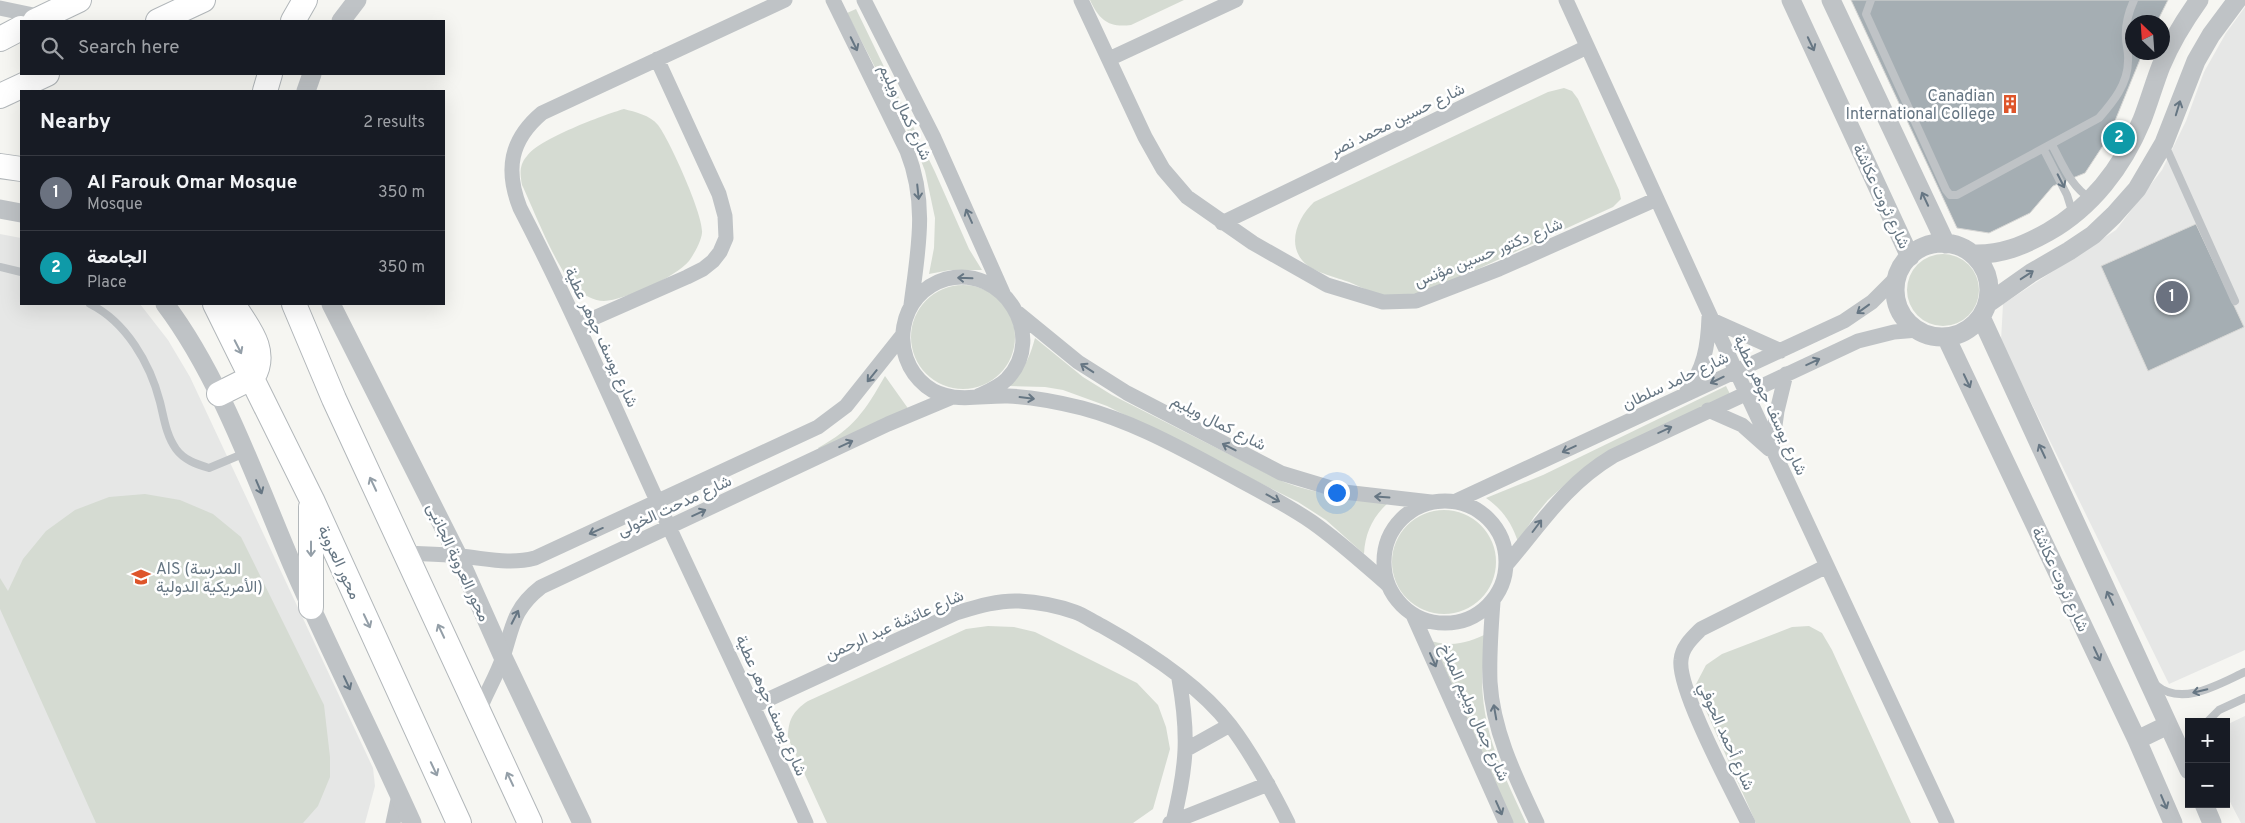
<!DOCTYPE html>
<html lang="en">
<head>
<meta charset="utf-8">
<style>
  body { margin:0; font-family:Overpass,Vazirmatn,sans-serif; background:#242831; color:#f1f3f6 }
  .controls { position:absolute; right:15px; bottom:15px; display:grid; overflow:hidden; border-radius:0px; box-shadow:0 5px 20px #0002 }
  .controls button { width:45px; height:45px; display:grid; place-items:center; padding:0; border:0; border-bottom:1px solid #363941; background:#171b24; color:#f1f3f6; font:25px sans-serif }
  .compass { position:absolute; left:2125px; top:15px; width:45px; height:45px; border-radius:50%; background:#171b24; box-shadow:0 5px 20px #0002; rotate:335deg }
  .you { position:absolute; left:1336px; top:492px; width:18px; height:18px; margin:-12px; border:4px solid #fff; border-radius:50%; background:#1a73e8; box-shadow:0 0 0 8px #1a73e833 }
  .badge { display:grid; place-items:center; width:32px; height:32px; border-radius:50%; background:#7c3aed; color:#fff; font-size:16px; font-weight:700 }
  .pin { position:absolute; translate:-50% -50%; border:2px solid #fff; box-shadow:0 1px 5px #0006 }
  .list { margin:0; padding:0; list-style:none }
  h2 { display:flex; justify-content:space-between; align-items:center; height:65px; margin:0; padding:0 20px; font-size:21px }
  h2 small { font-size:16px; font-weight:400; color:#9ea1a6 }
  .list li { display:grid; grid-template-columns:32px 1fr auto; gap:15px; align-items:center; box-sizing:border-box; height:75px; padding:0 20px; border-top:1px solid #363941 }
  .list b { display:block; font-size:19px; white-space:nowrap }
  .list p { margin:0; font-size:16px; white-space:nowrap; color:#9ea1a6 }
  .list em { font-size:16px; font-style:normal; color:#9ea1a6 }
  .icon { flex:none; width:28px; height:28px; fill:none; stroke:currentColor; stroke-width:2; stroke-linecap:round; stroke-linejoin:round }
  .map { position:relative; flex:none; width:2245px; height:823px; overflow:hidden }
  .search { position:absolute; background:#171b24; box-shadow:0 5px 20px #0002; left:20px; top:20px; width:425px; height:55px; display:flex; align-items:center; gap:12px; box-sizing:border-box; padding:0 18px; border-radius:0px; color:#9ea1a6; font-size:19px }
  .panel { position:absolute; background:#171b24; box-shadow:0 5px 20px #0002; left:20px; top:90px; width:425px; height:215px; border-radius:0px }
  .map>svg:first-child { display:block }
</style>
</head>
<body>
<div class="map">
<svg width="2245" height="823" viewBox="0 0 2245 823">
  <rect width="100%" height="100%" fill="#f6f6f2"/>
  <path fill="#e6e7e6" d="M2245 7V650L2169 684 2001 341 2003 304 2116 230 2162 170 2186 121 2204 72 2226 33Z
    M0 234 21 238V304H140L168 340 190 377 373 768 375 786 365 823H0Z
    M2245 716V823H2241L2226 794V725Z"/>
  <path fill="#d5dbd2" d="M1090 0H1184L1131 25C1109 28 1099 20 1090 0Z
    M856 9 935 172 969 249 982 270H950L929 274 934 248 935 218 925 171 915 145 847 13Z
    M1564 88 1572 91 1578 99 1619 190 1621 199 1613 207 1430 291C1418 294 1405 297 1393 297 1378 296 1363 288 1349 282 1338 278 1315 272 1307 265 1285 247 1297 218 1314 202L1548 92Z
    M624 109C635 112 650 115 658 125 669 139 704 216 702 233 701 242 694 254 689 261 676 277 625 300 604 301 594 301 584 295 577 289 558 273 534 210 522 185 520 174 519 165 527 156 539 139 603 115 624 109Z
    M1907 290a36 36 0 1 1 72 0a36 36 0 1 1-72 0Z
    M911 337a52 52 0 1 1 104 0a52 52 0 1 1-104 0Z
    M1035 338 1083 377 1112 395 1284 482C1318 495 1353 498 1389 502 1373 516 1365 533 1364 554L1326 520 1298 502 1107 406 1063 390 1045 387 1009 386C1023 372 1030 357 1035 338Z
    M885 376 912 414 821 452 818 448C854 428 865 411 885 376Z
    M1726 386 1731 396 1578 473 1548 500 1534 517 1518 542C1512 523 1502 509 1486 498L1543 475Z
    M145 494 180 500 213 514 241 537 324 705 330 757V777L318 806 303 823H96L0 609V578L8 591 23 559 46 531 75 510 109 497Z
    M1392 562a52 52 0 1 1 104 0a52 52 0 1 1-104 0Z
    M988 626 1014 627 1035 632 1137 683 1158 705 1166 727 1170 749 1153 809 1133 823H827L788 738C788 720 793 711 808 701L966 629Z
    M1809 626 1822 633 1832 650 1911 823H1756L1695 686 1706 665 1722 654 1792 627Z
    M1490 632C1487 648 1482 665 1482 681 1483 735 1504 775 1526 823H1513L1425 639C1450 648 1467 644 1490 632Z"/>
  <path fill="#a5aeb3" stroke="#d7d7d5" d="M1851 0H2168L2157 22H2132V52H2143L2108 138 2085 173 2053 186 2030 213 1989 233 1957 228Z
    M2196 224 2244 327 2148 371 2101 266Z"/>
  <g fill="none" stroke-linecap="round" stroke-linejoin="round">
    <g stroke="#b2b7ba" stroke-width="26">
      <path id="primary" d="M35 21 79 0
        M158 21 203 0
        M293 21 305 0
        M0 39 21 28
        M265 91 270 74
        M0 96 47 74
        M0 166 21 169
        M215 304 312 500 459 823
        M294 304 334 399 530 823
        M219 394 253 377C269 350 247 327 233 304
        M311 607V507"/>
    </g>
    <path stroke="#bfc3c6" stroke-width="8" d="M1871 0 1866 14 1946 190 1950 195H1957L2099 118C2113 102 2128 84 2128 61 2129 53 2126 45 2126 38 2125 25 2129 11 2134 0
      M2052 145C2063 165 2071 187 2091 199
      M2165 145 2235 301
      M2044 150 2067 195 2073 214
      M0 267 21 272
      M90 304C126 322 150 363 160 402 164 418 166 435 176 449 184 460 196 464 209 468L245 453
      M2156 685C2182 707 2219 684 2245 672
      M2207 722 2219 710 2245 698"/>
    <path stroke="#bfc3c6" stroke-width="15" d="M785 0 542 113C510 140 505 170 520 208 574 312 620 420 669 527 715 626 762 723 806 823
      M833 0 907 151C928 204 918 250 911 305
      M864 0 934 138 1003 293
      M1081 0 1145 137 1163 169 1187 197 1253 243 1327 285 1383 302 1416 301 1499 269 1657 199
      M1566 0 1709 313 1947 823
      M0 8 43 17
      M1109 59 1236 0
      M1222 223 1587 47
      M1018 313 1078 362 1127 393 1281 473 1344 492 1431 502
      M1712 320 1781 351
      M578 325 687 277 703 269 713 261 720 252 726 238 725 216 719 194 657 59
      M1686 393C1704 369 1708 347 1709 317
      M978 396C989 391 999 387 1007 379 1048 336 1003 264 946 279 898 293 888 356 926 386 950 405 980 395 1008 396 1032 397 1058 402 1082 408 1127 420 1169 442 1210 464 1244 483 1280 500 1312 522 1339 541 1363 563 1387 584
      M1708 410 1742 425 1769 449
      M1772 447 1777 411 1786 374
      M1384 562a61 61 0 1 1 122 0a61 61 0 1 1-122 0Z
      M1456 501 1844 321 1872 302 1898 276
      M404 553C422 554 441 554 459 556 485 558 509 565 535 558L818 427 846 406 901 337
      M1507 564C1542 523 1565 485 1613 456L1858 341 1894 332 1918 330
      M1493 602C1491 628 1489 655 1490 682 1493 732 1516 778 1537 823
      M1413 615 1506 823
      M754 706 956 613C976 607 998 600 1019 601 1038 602 1058 606 1075 612 1084 615 1093 622 1102 626 1145 650 1200 686 1230 725 1253 755 1271 789 1288 823
      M479 711C486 693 497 675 503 657 513 626 513 609 541 587L888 424 950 398
      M1187 749 1230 725
      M1173 822C1187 766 1189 735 1179 679
      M393 823 399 795
      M1170 823 1268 784
      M1748 823C1733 792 1677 689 1681 660 1682 647 1692 638 1701 629L1827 566"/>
    <path stroke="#bfc3c6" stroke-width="19" d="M1791 0 1910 257
      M1831 0 1946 244
      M341 21 357 0
      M306 91 312 74
      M0 209 21 213
      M1895 290a47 47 0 1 1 94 0a47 47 0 1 1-94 0Z
      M1973 254C2001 255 2023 246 2048 232 2092 207 2123 166 2142 120 2149 102 2154 84 2161 66 2171 42 2184 21 2199 0
      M165 304C221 378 257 483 294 569 331 654 374 738 412 823
      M331 304 458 556 503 657 582 823
      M1987 304 2031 273 2069 251 2093 235 2114 215 2137 189 2164 143 2196 61 2211 35 2237 0
      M1981 317 2189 770
      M1946 337 2137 740 2173 823
      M2137 740 2168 725
      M2204 804 2212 823"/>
    <use href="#primary" stroke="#fff" stroke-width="24"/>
  </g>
  <defs><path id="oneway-shaft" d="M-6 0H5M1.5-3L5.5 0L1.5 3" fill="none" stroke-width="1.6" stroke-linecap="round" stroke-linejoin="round" transform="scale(1.25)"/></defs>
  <g stroke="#667683">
    <use href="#oneway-shaft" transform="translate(854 44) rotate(64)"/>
    <use href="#oneway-shaft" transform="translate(1811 44) rotate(65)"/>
    <use href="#oneway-shaft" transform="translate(2178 108) rotate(-73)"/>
    <use href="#oneway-shaft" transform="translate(2061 181) rotate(63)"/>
    <use href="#oneway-shaft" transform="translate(918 192) rotate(84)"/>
    <use href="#oneway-shaft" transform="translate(1925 199) rotate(-115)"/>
    <use href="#oneway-shaft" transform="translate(969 216) rotate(-114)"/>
    <use href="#oneway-shaft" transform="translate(2027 275) rotate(-33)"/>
    <use href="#oneway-shaft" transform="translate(965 278) rotate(-178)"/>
    <use href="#oneway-shaft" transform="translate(1863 309) rotate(144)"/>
    <use href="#oneway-shaft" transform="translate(1813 362) rotate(-25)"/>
    <use href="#oneway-shaft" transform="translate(1087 368) rotate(-147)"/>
    <use href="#oneway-shaft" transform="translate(872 376) rotate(129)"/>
    <use href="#oneway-shaft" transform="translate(1717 380) rotate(154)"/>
    <use href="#oneway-shaft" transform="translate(1967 381) rotate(65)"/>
    <use href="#oneway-shaft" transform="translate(1027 398) rotate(7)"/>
    <use href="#oneway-shaft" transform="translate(1665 430) rotate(-25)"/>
    <use href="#oneway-shaft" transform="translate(846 444) rotate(-25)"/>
    <use href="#oneway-shaft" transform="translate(1229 447) rotate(-153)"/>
    <use href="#oneway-shaft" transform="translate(1569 449) rotate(155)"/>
    <use href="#oneway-shaft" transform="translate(2042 451) rotate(-115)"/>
    <use href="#oneway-shaft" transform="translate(259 487) rotate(67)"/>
    <use href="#oneway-shaft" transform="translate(1382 497) rotate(-176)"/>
    <use href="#oneway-shaft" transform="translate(1273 498) rotate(29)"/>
    <use href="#oneway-shaft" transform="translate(699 513) rotate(-25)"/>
    <use href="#oneway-shaft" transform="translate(1537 526) rotate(-53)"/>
    <use href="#oneway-shaft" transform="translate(596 531) rotate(156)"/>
    <use href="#oneway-shaft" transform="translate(2110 598) rotate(-115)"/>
    <use href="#oneway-shaft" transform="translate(515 617) rotate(-63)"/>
    <use href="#oneway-shaft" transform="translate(2097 654) rotate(65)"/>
    <use href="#oneway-shaft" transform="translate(1433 660) rotate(66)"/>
    <use href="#oneway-shaft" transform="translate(347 683) rotate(65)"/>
    <use href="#oneway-shaft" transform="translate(2200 691) rotate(167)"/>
    <use href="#oneway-shaft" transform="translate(1495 712) rotate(-100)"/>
    <use href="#oneway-shaft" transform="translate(2164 802) rotate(67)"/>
    <use href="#oneway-shaft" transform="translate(1499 808) rotate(66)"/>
  </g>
  <g stroke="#949fa8">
    <use href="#oneway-shaft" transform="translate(238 347) rotate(63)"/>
    <use href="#oneway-shaft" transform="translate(373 484) rotate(-115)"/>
    <use href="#oneway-shaft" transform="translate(311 549) rotate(90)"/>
    <use href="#oneway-shaft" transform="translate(367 621) rotate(65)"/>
    <use href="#oneway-shaft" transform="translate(441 631) rotate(-115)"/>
    <use href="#oneway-shaft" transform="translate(434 769) rotate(65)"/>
    <use href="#oneway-shaft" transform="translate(510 779) rotate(-115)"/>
  </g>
  <defs>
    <g id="building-bare" transform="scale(1.5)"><path d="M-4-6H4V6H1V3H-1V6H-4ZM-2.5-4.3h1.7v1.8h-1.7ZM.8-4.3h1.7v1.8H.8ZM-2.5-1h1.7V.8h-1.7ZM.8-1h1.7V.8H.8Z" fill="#de552a" stroke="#fff" stroke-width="2.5" paint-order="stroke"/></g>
    <g id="school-bare" transform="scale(1.5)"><path d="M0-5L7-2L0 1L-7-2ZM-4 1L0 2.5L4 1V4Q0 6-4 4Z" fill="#de552a" stroke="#fff" stroke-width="2.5" paint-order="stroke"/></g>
  </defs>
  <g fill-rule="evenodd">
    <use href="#building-bare" x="2010" y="104"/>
    <use href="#school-bare" x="141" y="577"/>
  </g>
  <g text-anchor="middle" stroke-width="5" stroke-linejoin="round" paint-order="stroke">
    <g font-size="16" fill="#667683" stroke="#fff" text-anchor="end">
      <text x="1995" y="101">Canadian<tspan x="1995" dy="18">International College</tspan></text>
      <text x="156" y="574" text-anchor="start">AIS (المدرسة<tspan x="156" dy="18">الأمريكية الدولية)</tspan></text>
    </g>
    <g font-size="16" fill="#667683" stroke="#fff">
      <text transform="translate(906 112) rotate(65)" y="6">شارع كمال ويليم</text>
      <text transform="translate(1397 119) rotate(-26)" y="6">شارع حسين محمد نصر</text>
      <text transform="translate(1882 196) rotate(65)" y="6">شارع ثروت عكاشة</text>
      <text transform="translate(1488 252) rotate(-22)" y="6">شارع دكتور حسين مؤنس</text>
      <text transform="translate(602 337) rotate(65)" y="6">شارع يوسف جوهر عطية</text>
      <text transform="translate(1675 380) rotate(-25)" y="6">شارع حامد سلطان</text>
      <text transform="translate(1771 405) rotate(65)" y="6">شارع يوسف جوهر عطية</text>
      <text transform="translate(1219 422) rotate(27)" y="6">شارع كمال ويليم</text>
      <text transform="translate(674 505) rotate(-25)" y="6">شارع مدحت الخولى</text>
      <text transform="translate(340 562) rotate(65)" y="6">محور العروبة</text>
      <text transform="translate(459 562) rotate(65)" y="6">محور العروبة الجانبى</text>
      <text transform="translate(2061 579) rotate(65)" y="6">شارع ثروت عكاشة</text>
      <text transform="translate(894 624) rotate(-24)" y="6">شارع عائشة عبد الرحمن</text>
      <text transform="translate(772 705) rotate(66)" y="6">شارع يوسف جوهر عطية</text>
      <text transform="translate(1475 712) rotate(66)" y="6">شارع جمال ويليم الملاخ</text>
      <text transform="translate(1727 736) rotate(66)" y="6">شارع أحمد الحوفي</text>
    </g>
  </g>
</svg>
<div class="controls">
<button>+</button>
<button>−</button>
</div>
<svg class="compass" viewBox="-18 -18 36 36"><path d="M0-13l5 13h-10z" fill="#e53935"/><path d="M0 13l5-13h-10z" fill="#9ea1a6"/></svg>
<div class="you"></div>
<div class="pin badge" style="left:2172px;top:297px;background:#6b7280">1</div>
<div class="pin badge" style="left:2119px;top:138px;background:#0f9aa8">2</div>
<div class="search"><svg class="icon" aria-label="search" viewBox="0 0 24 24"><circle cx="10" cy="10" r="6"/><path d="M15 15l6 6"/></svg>Search here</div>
<section class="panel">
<h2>Nearby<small>2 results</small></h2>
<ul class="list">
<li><span class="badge" style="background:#6b7280">1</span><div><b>Al Farouk Omar Mosque</b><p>Mosque</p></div><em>350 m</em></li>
<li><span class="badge" style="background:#0f9aa8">2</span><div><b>الجامعة</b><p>Place</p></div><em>350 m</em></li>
</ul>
</section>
</div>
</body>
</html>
